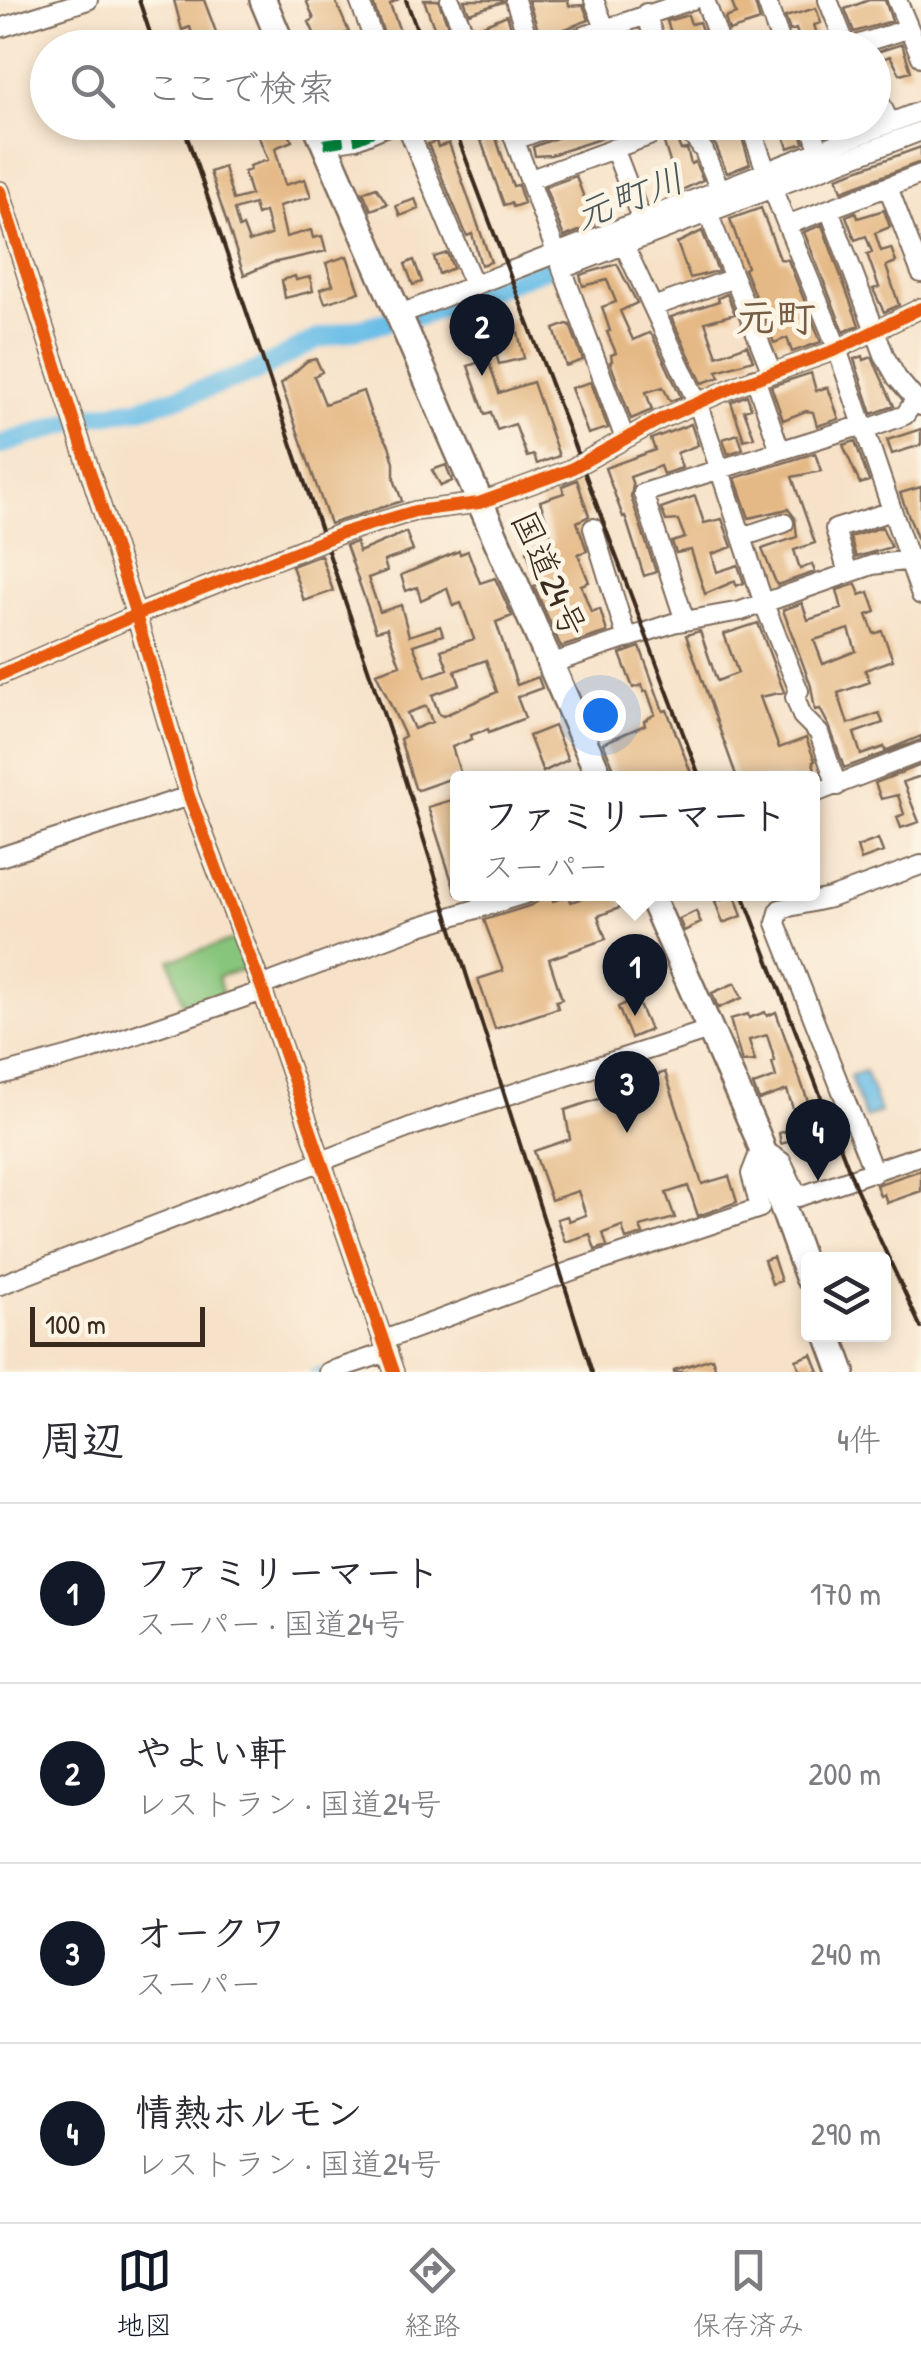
<!DOCTYPE html>
<html lang="ja">
<head>
<meta charset="utf-8">
<style>
  body { margin:0; font-family:"Patrick Hand","Klee One",sans-serif; background:#f7f7f7; color:#2b2b33 }
  .controls { position:absolute; right:30px; bottom:30px; display:grid; overflow:hidden; border-radius:10px; box-shadow:0 5px 15px #0003 }
  .controls button { width:90px; height:90px; display:grid; place-items:center; padding:0; border:0; border-bottom:2px solid #e1e1e2; background:#fff; color:#2b2b33; font:50px sans-serif }
  .scale { position:absolute; left:30px; bottom:25px; width:175px; box-sizing:border-box; padding-left:10px; border:5px solid #3b2a1e; border-top:0; font-size:28px; line-height:35px; white-space:nowrap; color:#3b2a1e; -webkit-text-stroke:8px #fcf5e5; paint-order:stroke }
  .you { position:absolute; left:600px; top:715px; width:35px; height:35px; margin:-25px; border:8px solid #fff; border-radius:50%; background:#1a73e8; box-shadow:0 0 0 15px #1a73e833 }
  .badge { display:grid; place-items:center; width:65px; height:65px; border-radius:50%; background:#111827; color:#fff; font-size:32px; font-weight:700 }
  .pin { position:absolute; translate:-50% -82px; filter:drop-shadow(0 2px 5px #0008) }
  .pin::after { content:''; position:absolute; top:52px; width:35px; height:30px; background:inherit; clip-path:polygon(0 0,100% 0,50% 100%) }
  .popup { position:absolute; left:450px; top:771px; width:370px; height:130px; box-sizing:border-box; display:grid; place-content:center; border-radius:10px; background:#fff; filter:drop-shadow(0 2px 8px #0005); font-size:32px; white-space:nowrap; color:#7c7c81 }
  .popup b { font-size:38px; color:#2b2b33 }
  .popup::after { content:''; position:absolute; left:50%; top:100%; margin-left:-20px; border:20px solid transparent; border-top-color:#fff }
  .list { margin:0; padding:0; list-style:none }
  h2 { display:flex; justify-content:space-between; align-items:center; height:130px; margin:0; padding:0 40px; font-size:42px }
  h2 small { font-size:32px; font-weight:400; color:#7c7c81 }
  .list li { display:grid; grid-template-columns:65px 1fr auto; gap:30px; align-items:center; box-sizing:border-box; height:180px; padding:0 40px; border-top:2px solid #e1e1e2 }
  .list b { display:block; font-size:38px; white-space:nowrap }
  .list p { margin:0; font-size:32px; white-space:nowrap; color:#7c7c81 }
  .list em { font-size:32px; font-style:normal; color:#7c7c81 }
  .icon { flex:none; width:55px; height:55px; fill:none; stroke:currentColor; stroke-width:2; stroke-linecap:round; stroke-linejoin:round }
  .map { position:relative; flex:none; width:921px; height:1372px; overflow:hidden }
  .search { position:absolute; background:#fff; box-shadow:0 5px 15px #0003; left:30px; right:30px; top:30px; height:110px; display:flex; align-items:center; gap:25px; box-sizing:border-box; padding:0 35px; border-radius:55px; color:#7c7c81; font-size:38px }
  .sheet { height:850px; background:#fff }
  nav { display:flex; justify-content:space-around; align-items:center; box-sizing:border-box; height:140px; border-top:2px solid #e1e1e2; background:#fff; font-size:28px; color:#7c7c81 }
  nav a { display:grid; justify-items:center; gap:5px }
  nav .on { color:#111827 }
  .map>svg:first-child { display:block }
</style>
</head>
<body>
<div class="map">
<svg width="921" height="1372" viewBox="0 0 921 1372">
  <rect width="100%" height="100%" fill="#fcf5e5"/>
  <filter id="ink" filterUnits="userSpaceOnUse"><feTurbulence type="fractalNoise" baseFrequency=".01" numOctaves="2"/><feDisplacementMap in="SourceGraphic" scale="20" xChannelSelector="R" yChannelSelector="G"/><feConvolveMatrix kernelMatrix="1 2 1 2 8 2 1 2 1" color-interpolation-filters="sRGB"/></filter>
  <filter id="wash" filterUnits="userSpaceOnUse"><feTurbulence type="fractalNoise" baseFrequency=".0048" numOctaves="4" result="noise"/><feDisplacementMap in="SourceGraphic" scale="40" xChannelSelector="R" yChannelSelector="G"/><feGaussianBlur stdDeviation="2.25" result="paint"/><feColorMatrix in="noise" values="0 0 0 0 0 0 0 0 0 0 0 0 0 0 0 0 0 1.4 0 .05"/><feComposite in="paint" operator="in"/></filter>
  <g filter="url(#wash)">
    <rect width="100%" height="100%" fill="#f7e2c9"/>
    <path fill="#87c57b" stroke="#61784c" stroke-width="2.5" d="M243 937 254 966 218 977 225 1003 187 1016 170 960Z"/>
    <path fill="#6bbee7" stroke="#537482" stroke-width="2.5" d="M865 1071 880 1112 865 1118 850 1076Z"/>
    <g fill="none" stroke-linecap="round" stroke-linejoin="round">
      <path stroke="#6bbee7" stroke-width="4" d="M312 1372 322 1369"/>
      <path stroke="#6bbee7" stroke-width="20" d="M839 154 921 122
        M419 316 575 257
        M0 445 87 417 137 409 196 392 257 371 317 339 386 322"/>
    </g>
    <g id="blocks">
      <path fill="#e5b986" fill-rule="evenodd" d="M174 0H204L222 48H196L190 27 182 30Z
        M306 0H335L349 32 319 44 309 22 314 19Z
        M372 0H397L390 4 406 48H389Z
        M424 0H438L455 43 441 47Z
        M464 0H502L503 2 469 13Z
        M528 0H568L569 6 583 5 589 20 541 38Z
        M731 0H754L760 21 729 31 725 18 736 14Z
        M869 0H885L892 21 854 32 845 9Z
        M816 8 821 23 814 25 822 48H802L796 29 790 31 785 17Z
        M507 15 517 47 483 48 476 28Z
        M688 15 691 24 699 22 708 47 676 48 667 21Z
        M640 35 644 48H609V46Z
        M902 44 911 71 900 74 890 56 874 62V53Z
        M253 122H284L292 141 275 148 285 185 305 179 311 197 279 206 286 237 311 230 313 238 322 236 326 251 272 263 244 275 210 172 224 167 233 200 251 195 244 172 250 170 249 166 268 160ZM254 204 257 215 265 212 271 235 249 242 243 226 239 228 234 210Z
        M470 122H496L492 126 506 168 513 186 518 185 524 203 513 207 511 203 504 205 478 132 474 133Z
        M576 122 579 126 596 122H658V124H645L551 155 535 156 533 147 569 133Z
        M719 122H737L750 164 727 173 716 146 705 131 720 125Z
        M779 122H798L804 143 788 148Z
        M671 126 681 150 687 149 691 164 695 162 703 180 674 194 669 180 673 179V172L660 130Z
        M436 141 438 147 449 143 491 262 481 265 472 234 467 236 428 144Z
        M921 147V162L842 191 837 177Z
        M576 176 594 225 564 237 545 187Z
        M376 187 387 204 371 210 363 192Z
        M415 199 419 209 400 216 396 206Z
        M761 208 780 259 788 260 821 342 792 352 787 338 774 343 744 269 747 267 730 219Z
        M884 210 890 227 875 233 881 251 891 248 896 262 886 266 899 305 884 312 873 289 879 287 867 254 872 252 866 236 855 240 846 216 856 212 858 218Z
        M822 225 859 325 844 332 804 232Z
        M702 231 718 271 690 278 677 243Z
        M447 253 453 268 439 274 434 257Z
        M347 256 360 292 325 303 320 289 333 285 326 263Z
        M414 260 422 282 413 285 405 264Z
        M617 264 637 303 620 311 633 340 649 333 652 335 681 397 670 401 663 387 646 392 652 410 631 419 610 362 612 361 611 355 616 353 607 332 610 331 602 307 616 302 607 280 583 286 580 275Z
        M295 276 296 280 310 277 313 291 285 298 282 280Z
        M727 294 735 314 705 322 717 356 747 345 753 360 717 371 720 377 702 383 671 317 719 301 718 298Z
        M511 320H515L524 358 499 364 488 326Z
        M567 324 570 325 583 360 566 366 554 329Z
        M863 356 864 360 872 357 894 406 872 414 854 359Z
        M316 359 322 372 314 376 325 404 363 391 371 415 389 445 394 463V479L402 501 330 524 281 384 307 361Z
        M488 359 499 393 533 382 559 456 537 464 534 455 527 457 515 424 497 430 491 412 485 414 468 366Z
        M811 373 816 391 828 387 839 419 817 426 813 412 806 411 783 420 771 386Z
        M591 382 608 428 588 434 571 388Z
        M747 395 751 408 744 410 754 437 744 440 731 402Z
        M691 424 698 445 677 453 682 468 663 474 660 466 630 477 633 485 631 497 656 572 644 576 625 516 623 517 605 468 655 450 651 439Z
        M921 429V445L892 454 887 440Z
        M738 434 743 449 728 454 723 439Z
        M855 441 869 481 860 484 843 445Z
        M815 453 821 471 792 477 815 543 794 550 800 569 812 564 815 572 777 585 762 549 797 537 795 518 788 509 749 518 735 478Z
        M446 465 452 481 441 486 432 470Z
        M577 480 589 516 577 522 587 551 578 554 589 582 581 585 591 612 600 609 607 632 561 647 534 586 538 584 527 551 553 542 540 501 564 493 562 486Z
        M921 487V543H919L900 493Z
        M695 496 704 523 722 519 732 547 712 554 717 572 738 565 744 583 736 586 735 581 705 594 691 550 676 553 672 542 685 538 678 520 666 521 661 508Z
        M882 527 891 547 856 557 850 537Z
        M406 532 413 551 384 561 387 571 368 578 380 612 401 605 409 636 440 626 443 635 413 645 426 677 448 669 441 650 474 639 461 603 453 606 447 588 421 600 417 587 406 591 401 575 459 551 460 554 468 551 480 583 495 578 512 616 496 622 517 685 538 677 542 688 517 697 525 718 489 732 488 729 471 735 472 739 452 747 461 775 418 790 415 788 400 739 405 736 376 673 400 665 387 628 376 631 346 545 356 542 359 552ZM486 660 497 692 443 716 439 714 432 695 460 685 455 671ZM426 706 432 722 414 729 407 713Z
        M321 555 333 591 304 601 292 566Z
        M856 584 860 595 869 592 876 612 867 615 874 634 882 631 893 660 865 670 870 682 838 693 848 724 879 713 883 723 854 733 861 755 884 747 885 751 921 736V740L844 768 830 728 820 709 815 710 811 686 783 610 802 603 808 620 842 609 837 590ZM849 629 856 651 823 664 814 640Z
        M758 623 784 692 760 697 779 748 806 738 815 761 813 762 817 778H737L686 635 700 631 717 681 738 673 724 634Z
        M640 647 663 711 667 710 693 778H618L603 743 645 725 644 721 655 714 647 691 644 692 642 685 633 688 620 654Z
        M554 726 568 760 543 772 529 736Z
        M921 765V776L903 782 919 822 901 828 897 817 904 814 898 795 881 799 875 783Z
        M458 798V894H456L428 807Z
        M878 839 883 852 861 860 857 847Z
        M545 894H551L553 901 569 896 571 902 595 894H617L622 907 598 916 606 939 549 959 562 999 556 1001 558 1008 495 1029 478 979 503 971 484 920 529 906 537 902V896Z
        M735 895 742 916 723 923 715 901Z
        M696 911 701 923 684 931 679 919Z
        M735 983 742 998 718 1008 712 993Z
        M636 998 650 1030 631 1038 618 1007Z
        M765 1012 767 1016 776 1012 824 1146 805 1152 801 1138 781 1144 779 1133 799 1127 787 1090 759 1100 753 1085 776 1077 772 1062 775 1061 767 1035 749 1040 755 1061 742 1062 730 1019 748 1014 749 1018Z
        M665 1072 702 1184 729 1176 737 1202 698 1216 688 1186 666 1193 675 1218 640 1227 643 1234 626 1239 622 1226 603 1233 607 1246 595 1250 590 1234 565 1242 557 1219 567 1216 569 1221 586 1215 578 1191 551 1200 534 1151 570 1139 565 1110 647 1083 646 1079Z
        M921 1170V1191L887 1203 884 1194 880 1196 876 1185Z
        M773 1257 781 1281 772 1284 764 1260Z
        M812 1354 819 1372H801L796 1360Z
        M712 1358 717 1372H674V1370Z"/>
    </g>
  </g>
  <g filter="url(#ink)">
    <use href="#blocks" fill-opacity="0" stroke="#7d6a5a" stroke-width="2.5"/>
    <g fill="none" stroke-linecap="round" stroke-linejoin="round">
      <g stroke="#7d6a5a" stroke-width="22">
        <path id="minor" d="M359 0 377 48
          M450 0 471 48
          M515 0 531 48
          M594 0 605 28
          M705 0 722 48
          M766 0 783 48
          M828 0 847 48
          M897 0 921 57
          M646 13 657 48
          M0 28 88 0
          M859 44 907 29
          M548 48 692 0
          M874 90 890 123
          M405 122 474 285
          M508 122 625 439
          M682 122 704 151 720 190
          M749 122 772 188 834 340 921 595
          M810 122 819 150
          M515 140 564 122
          M324 144 356 139 397 122
          M614 148 642 221
          M531 179 649 136
          M888 187 921 273
          M0 191 136 615 189 796 261 986 394 1372
          M829 209 885 357 897 378 921 406
          M708 213 772 373
          M787 225 921 174
          M624 245 698 404 764 604 799 691 795 697 802 716 819 733 837 786
          M564 268 921 131
          M653 307 734 278
          M398 315 921 111
          M755 378 780 450
          M865 430 905 415 915 400
          M593 528 627 639
          M742 537 784 523
          M848 573 835 529 892 511
          M685 621 643 493 863 425
          M550 664 673 623 741 611 872 565 918 559
          M0 675 136 615 342 533 415 511 479 503 569 470 661 419 741 384 836 350 921 308
          M812 794 921 752
          M0 857 189 796
          M261 986 417 927 525 894
          M0 1075 85 1052 263 991
          M874 1173 776 923 780 909 830 898 921 865
          M0 1285 413 1126 712 1029
          M384 1340 574 1270 760 1208 751 1174 761 1148 782 1162 798 1197 921 1155
          M328 1372 388 1352"/>
      </g>
      <g stroke="#7d6a5a" stroke-width="30">
        <path id="highway" d="M263 0 283 48
          M315 122 600 778
          M650 894 757 1135 808 1277
          M828 1334 842 1372"/>
      </g>
      <use href="#minor" stroke="#fff" stroke-width="18"/>
      <use href="#highway" stroke="#fff" stroke-width="25"/>
      <path stroke="#3b2a1e" stroke-width="4" d="M139 0 155 48
        M406 0 424 48
        M182 122 392 739 592 1372
        M452 122 700 778
        M743 894 856 1188 921 1328"/>
      <path stroke="#00873e" stroke-width="10" stroke-dasharray="20 10" stroke-linecap="butt" d="M324 144 356 139 397 122"/>
      <g stroke="#fcf5e5" stroke-width="19">
        <path id="cycleway" d="M0 191 136 615 189 796 261 986 394 1372
          M0 675 136 615 342 533 415 511 479 503 569 470 661 419 741 384 836 350 921 308"/>
      </g>
      <use href="#cycleway" stroke="#e8590c" stroke-width="12"/>
    </g>
  </g>
  <g text-anchor="middle" stroke-width="9" stroke-linejoin="round" paint-order="stroke">
    <g font-size="35" fill="#3b2a1e" stroke="#fcf5e5">
      <text transform="translate(549 574) rotate(66)" y="12">国道24号</text>
    </g>
    <g font-size="38" font-style="italic" fill="#49565a" stroke="#fcf5e5">
      <text transform="translate(629 197) rotate(-21)" y="13">元町川</text>
    </g>
    <g font-size="40" font-weight="bold" fill="#765c42" stroke="#fcf5e5">
      <text x="776" y="331">元町</text>
    </g>
  </g>
</svg>
<div class="controls">
<button><svg class="icon" aria-label="layers" viewBox="0 0 24 24"><path d="M12 4l9 5-9 5-9-5zM3 14l9 5 9-5"/></svg></button>
</div>
<div class="scale">100 m</div>
<div class="you"></div>
<div class="pin badge" style="left:635px;top:1016px">1</div>
<div class="popup"><b>ファミリーマート</b>スーパー</div>
<div class="pin badge" style="left:482px;top:376px">2</div>
<div class="pin badge" style="left:627px;top:1133px">3</div>
<div class="pin badge" style="left:818px;top:1181px">4</div>
<div class="search"><svg class="icon" aria-label="search" viewBox="0 0 24 24"><circle cx="10" cy="10" r="6"/><path d="M15 15l6 6"/></svg>ここで検索</div>
</div>
<section class="sheet">
<h2>周辺<small>4件</small></h2>
<ul class="list">
<li><span class="badge">1</span><div><b>ファミリーマート</b><p>スーパー · 国道24号</p></div><em>170 m</em></li>
<li><span class="badge">2</span><div><b>やよい軒</b><p>レストラン · 国道24号</p></div><em>200 m</em></li>
<li><span class="badge">3</span><div><b>オークワ</b><p>スーパー</p></div><em>240 m</em></li>
<li><span class="badge">4</span><div><b>情熱ホルモン</b><p>レストラン · 国道24号</p></div><em>290 m</em></li>
</ul>
</section>
<nav>
<a class="on"><svg class="icon" aria-label="map" viewBox="0 0 24 24"><path d="M3 6l6-2 6 2 6-2v14l-6 2-6-2-6 2zM9 4v14M15 6v14"/></svg>地図</a>
<a><svg class="icon" aria-label="directions" viewBox="0 0 24 24"><path d="M12 3l9 9-9 9-9-9zM9 14v-3h6M13 9l2 2-2 2"/></svg>経路</a>
<a><svg class="icon" aria-label="saved" viewBox="0 0 24 24"><path d="M7 4h10v16l-5-4-5 4z"/></svg>保存済み</a>
</nav>
</body>
</html>
